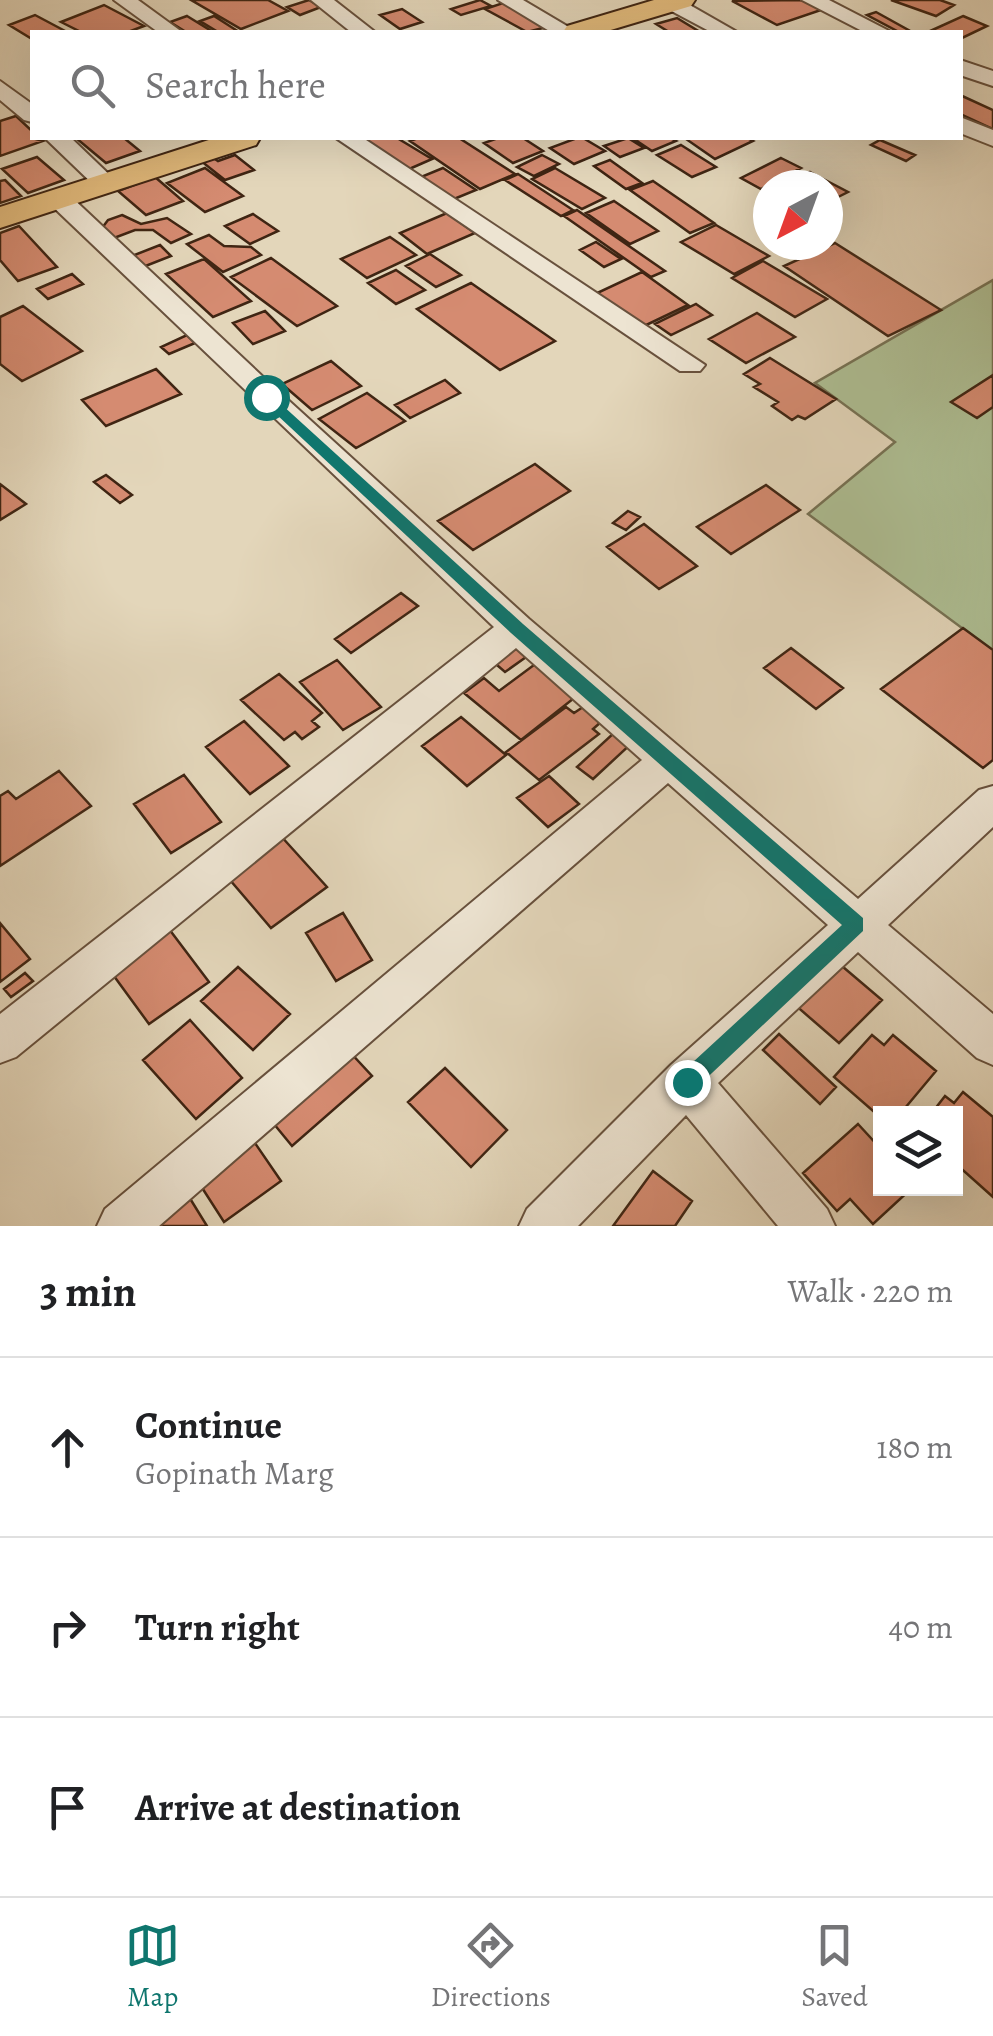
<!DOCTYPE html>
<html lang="en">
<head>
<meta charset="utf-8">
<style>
  body { margin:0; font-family:Alegreya,serif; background:#f2f2f2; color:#202124 }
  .controls { position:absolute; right:30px; bottom:30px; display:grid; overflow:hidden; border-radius:0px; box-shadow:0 10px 40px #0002 }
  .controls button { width:90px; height:90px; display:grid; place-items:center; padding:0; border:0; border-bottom:2px solid #e0e0e0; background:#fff; color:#202124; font:50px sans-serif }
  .compass { position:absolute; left:753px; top:170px; width:90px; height:90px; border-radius:50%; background:#fff; box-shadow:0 10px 40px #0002; rotate:221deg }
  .stop { position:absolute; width:30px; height:30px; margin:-22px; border:8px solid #0f766e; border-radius:50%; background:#fff }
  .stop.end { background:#0f766e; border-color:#fff; box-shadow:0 2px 10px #0008 }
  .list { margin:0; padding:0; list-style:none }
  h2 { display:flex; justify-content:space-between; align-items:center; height:130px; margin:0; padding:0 40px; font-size:42px }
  h2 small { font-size:32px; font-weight:400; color:#757577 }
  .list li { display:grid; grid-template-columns:65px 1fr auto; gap:30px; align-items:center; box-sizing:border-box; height:180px; padding:0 40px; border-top:2px solid #e0e0e0 }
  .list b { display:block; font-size:38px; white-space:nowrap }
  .list p { margin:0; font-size:32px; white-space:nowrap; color:#757577 }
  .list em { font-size:32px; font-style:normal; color:#757577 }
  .icon { flex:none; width:55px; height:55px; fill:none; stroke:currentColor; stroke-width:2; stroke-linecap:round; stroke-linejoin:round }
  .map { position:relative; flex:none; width:993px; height:1226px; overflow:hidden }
  .search { position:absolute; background:#fff; box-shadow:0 10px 40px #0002; left:30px; right:30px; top:30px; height:110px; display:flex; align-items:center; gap:25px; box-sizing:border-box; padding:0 35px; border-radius:0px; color:#757577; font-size:38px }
  .sheet { height:670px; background:#fff }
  nav { display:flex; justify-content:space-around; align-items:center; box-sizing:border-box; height:140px; border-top:2px solid #e0e0e0; background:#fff; font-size:28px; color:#757577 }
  nav a { display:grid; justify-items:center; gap:5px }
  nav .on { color:#0f766e }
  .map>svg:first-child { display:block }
</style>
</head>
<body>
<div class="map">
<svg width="993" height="1226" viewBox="0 0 993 1226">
  <rect width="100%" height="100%" fill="#e3d6ba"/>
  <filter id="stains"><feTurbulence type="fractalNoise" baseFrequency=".002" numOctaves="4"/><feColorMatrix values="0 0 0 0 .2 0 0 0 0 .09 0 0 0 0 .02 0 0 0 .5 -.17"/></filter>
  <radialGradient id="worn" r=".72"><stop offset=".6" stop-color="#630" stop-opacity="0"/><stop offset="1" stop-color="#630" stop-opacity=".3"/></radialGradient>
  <path fill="#aebf94" stroke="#767254" stroke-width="2.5" d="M993 280V651L808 514 895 442 815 383Z"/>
  <path fill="#d58b71" stroke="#3f2513" stroke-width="2.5" d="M191 0H268L288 11 241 29Z
    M309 0 321 7 300 15 287 7Z
    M480 0 491 6 461 15 451 9Z
    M802 0 821 10 777 25 732 1Z
    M891 0H940L954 5 936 16Z
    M503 3 547 27 527 32 485 9Z
    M104 5 144 26 128 32H81L61 22Z
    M402 9 422 22 400 29 380 15Z
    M876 12 912 32H899L867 15Z
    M35 15 67 32H32V39L9 25Z
    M187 16 213 32H186L170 22Z
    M214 16 239 32H218L200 21Z
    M963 16 987 26 960 39V32H928Z
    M677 18 700 32H669L656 24Z
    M960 95 993 110V129L960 114Z
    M16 116 32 131V138L43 141 0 156V121Z
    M76 138H124L140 151 106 163Z
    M364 138H397L432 159 407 170 359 139Z
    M418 138H459L515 174 480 189 410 141Z
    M498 138H523L543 151 513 163 484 143Z
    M577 138H583L605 151 574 164 550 148Z
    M628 138 644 148 620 157 604 146Z
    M670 138 676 141 652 151 634 139Z
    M691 138H747L753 141 715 159 686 139Z
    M880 140 915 155 906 161 871 145Z
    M681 145 716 167 692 177 657 155Z
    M235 155 254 170 225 180 201 161 212 157 218 161Z
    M542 155 559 164 534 176 517 167Z
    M37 157 64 180 28 193 2 169Z
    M781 158 801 168 761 189 741 178Z
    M610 160 642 183 626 189 594 166Z
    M205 168 243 196 205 212 167 183Z
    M443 168 476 190 454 199 421 177Z
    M555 168 605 198 582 209 532 179Z
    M810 172 848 192 828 202V185H784Z
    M518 174 573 210 561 216 505 180Z
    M155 177 183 201 146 215 118 191Z
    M5 180 21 196 0 203V181Z
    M653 181 714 223 690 233 630 190Z
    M614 201 658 231 630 244 586 213Z
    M577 210 665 271 651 277 564 216Z
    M447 213 475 233 427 254 400 233Z
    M253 214 278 231 250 244 225 226Z
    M122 215 141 224 167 218 191 234 171 243 153 230H135L114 238 102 228 108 220Z
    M716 225 769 256 734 274 681 242Z
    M19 226 57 267 18 281 0 260V233Z
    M209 235 224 246 251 247 261 255 223 272 187 244Z
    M390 237 416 255 367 278 341 259Z
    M596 242 621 259 604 267 580 250Z
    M835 243 941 310 888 336 784 266Z
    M160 245 171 256 143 267 132 256Z
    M430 254 461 275 436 287 406 266Z
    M271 258 337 306 297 326 231 277Z
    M204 259 251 301 213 317 166 274Z
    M763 261 827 299 795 317 732 278Z
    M396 270 425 290 396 304 368 283Z
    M642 272 688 305 640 328 595 294Z
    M72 274 83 284 48 299 37 289Z
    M471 283 555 341 500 370 417 309Z
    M696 304 712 315 671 335 655 324Z
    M23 306 82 351 22 381 0 364V317Z
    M265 311 285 331 253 344 233 323Z
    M757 313 795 337 746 363 709 339Z
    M187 335 195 343 169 354 161 347Z
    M770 358 836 399 805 419 798 416 792 420 772 406 778 402 754 387 760 384 744 374Z
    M331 361 361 386 312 410 282 384Z
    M156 369 181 394 106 426 82 400Z
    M993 375V407L977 418 951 402Z
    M445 380 460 393 410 418 395 405Z
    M367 393 405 421 356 448 319 419Z
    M535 464 570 491 473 550 438 521Z
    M106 475 132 495 120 503 94 482Z
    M0 484 26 504 0 520Z
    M766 485 800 510 731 554 697 527Z
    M628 511 640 517 626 530 613 523Z
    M644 524 697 566 659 589 607 547Z
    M401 593 418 606 351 653 335 639Z
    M963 628 993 650V760L983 768 881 689Z
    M521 637 536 650 505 672 490 659Z
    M791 648 843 688 816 709 764 668Z
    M542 659 583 691 521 740 464 693 484 678 499 691Z
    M337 660 381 707 343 730 300 682Z
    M279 674 322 713 312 721 319 727 302 739 295 732 284 740 241 700Z
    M566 707 574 713 583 707 601 722 593 729 599 734 539 780 506 752Z
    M461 717 506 755 467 786 422 746Z
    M244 721 289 766 250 794 206 747Z
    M616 731 633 742 593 779 577 767Z
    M59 771 91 806 0 866V796L8 791 16 799Z
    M184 775 221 822 171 853 134 804Z
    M549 776 579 804 548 827 517 798Z
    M280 835 327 887 271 928 224 873Z
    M343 913 372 960 336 981 306 933Z
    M163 921 209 982 149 1024 103 961Z
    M0 923 30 959 0 982Z
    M836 961 882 1000 839 1043 794 1004Z
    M238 967 290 1014 253 1050 201 1001Z
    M25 973 33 981 11 997 4 989Z
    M190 1020 242 1078 196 1119 143 1060Z
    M779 1034 836 1087 820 1104 763 1050Z
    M872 1035 884 1045 893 1035 936 1071 900 1114H880V1117L834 1077Z
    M348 1050 372 1076 292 1146 269 1118Z
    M445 1068 507 1130 471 1167 408 1102Z
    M963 1092 993 1117V1197L956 1164V1114H931L945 1096 954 1103Z
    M858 1124 880 1148V1188H912L873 1224 850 1199 837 1211 803 1173Z
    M246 1130 281 1181 224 1222 190 1169Z
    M653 1171 692 1201 675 1226H613Z
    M186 1192 207 1226H142Z"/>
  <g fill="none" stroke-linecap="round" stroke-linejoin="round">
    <g stroke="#68513d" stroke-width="4">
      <path id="minor" d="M114 0H138L182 32H158Z
        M311 0H334L375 32H351Z
        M498 0H523L577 32H551Z
        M663 0H681L737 32H711L664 7Z
        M802 0H829L891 32H864Z
        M960 60 993 71V86L960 75Z
        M0 81 32 104V122L24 120 0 100Z
        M960 117 993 130V146L960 133Z
        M45 138H71L118 183 115 188H97Z
        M336 138H363L705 365 700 371H680Z
        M58 190 67 193 277 390 529 619 858 899 979 790 993 786V827L888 925 993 1014V1065L977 1058 858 952 718 1083 827 1209 835 1226H778L686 1115 578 1226H519L527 1209 671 1065 828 925 668 783 159 1226H97L105 1209 642 760 516 648 16 1057 0 1063V1014L494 627 49 203 45 198Z"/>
    </g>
    <g stroke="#3f2513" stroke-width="4">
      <path id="major" d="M654 0H695L691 6 604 32H563L567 26Z
        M215 138H260L256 145 0 228V207Z"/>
    </g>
    <use href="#minor" fill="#ede4d2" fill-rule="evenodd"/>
    <use href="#major" fill="#e2bb7d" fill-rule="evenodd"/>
  </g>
  <path fill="#0f766e" d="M261 394H270L523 624 863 918V931L695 1089 687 1092 680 1089 677 1082 680 1074 842 925 511 633 261 400Z"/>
  <rect width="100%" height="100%" filter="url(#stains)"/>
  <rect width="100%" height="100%" fill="url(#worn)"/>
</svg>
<div class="controls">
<button><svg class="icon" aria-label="layers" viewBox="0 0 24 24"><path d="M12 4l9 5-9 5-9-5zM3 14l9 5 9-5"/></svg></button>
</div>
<svg class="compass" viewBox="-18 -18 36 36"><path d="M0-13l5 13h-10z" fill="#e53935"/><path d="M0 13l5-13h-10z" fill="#757577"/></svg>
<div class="stop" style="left:266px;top:397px"></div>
<div class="stop end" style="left:687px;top:1082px"></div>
<div class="search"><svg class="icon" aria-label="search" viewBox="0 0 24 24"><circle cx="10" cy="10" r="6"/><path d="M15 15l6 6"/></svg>Search here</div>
</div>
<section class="sheet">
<h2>3 min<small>Walk · 220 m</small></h2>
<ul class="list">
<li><svg class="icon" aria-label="ahead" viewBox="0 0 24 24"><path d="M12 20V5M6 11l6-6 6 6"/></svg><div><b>Continue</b><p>Gopinath Marg</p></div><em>180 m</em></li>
<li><svg class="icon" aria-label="right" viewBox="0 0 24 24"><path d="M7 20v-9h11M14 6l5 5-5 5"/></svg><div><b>Turn right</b></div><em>40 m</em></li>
<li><svg class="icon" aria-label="arrive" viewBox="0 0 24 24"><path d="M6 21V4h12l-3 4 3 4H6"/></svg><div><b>Arrive at destination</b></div></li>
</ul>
</section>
<nav>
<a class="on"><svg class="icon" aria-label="map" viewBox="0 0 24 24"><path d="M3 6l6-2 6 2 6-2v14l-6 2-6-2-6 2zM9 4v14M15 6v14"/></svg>Map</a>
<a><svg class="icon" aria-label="directions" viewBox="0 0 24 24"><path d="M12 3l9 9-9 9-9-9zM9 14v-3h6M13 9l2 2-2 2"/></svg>Directions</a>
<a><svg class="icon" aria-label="saved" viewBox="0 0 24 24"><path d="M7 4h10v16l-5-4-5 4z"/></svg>Saved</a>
</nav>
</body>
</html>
